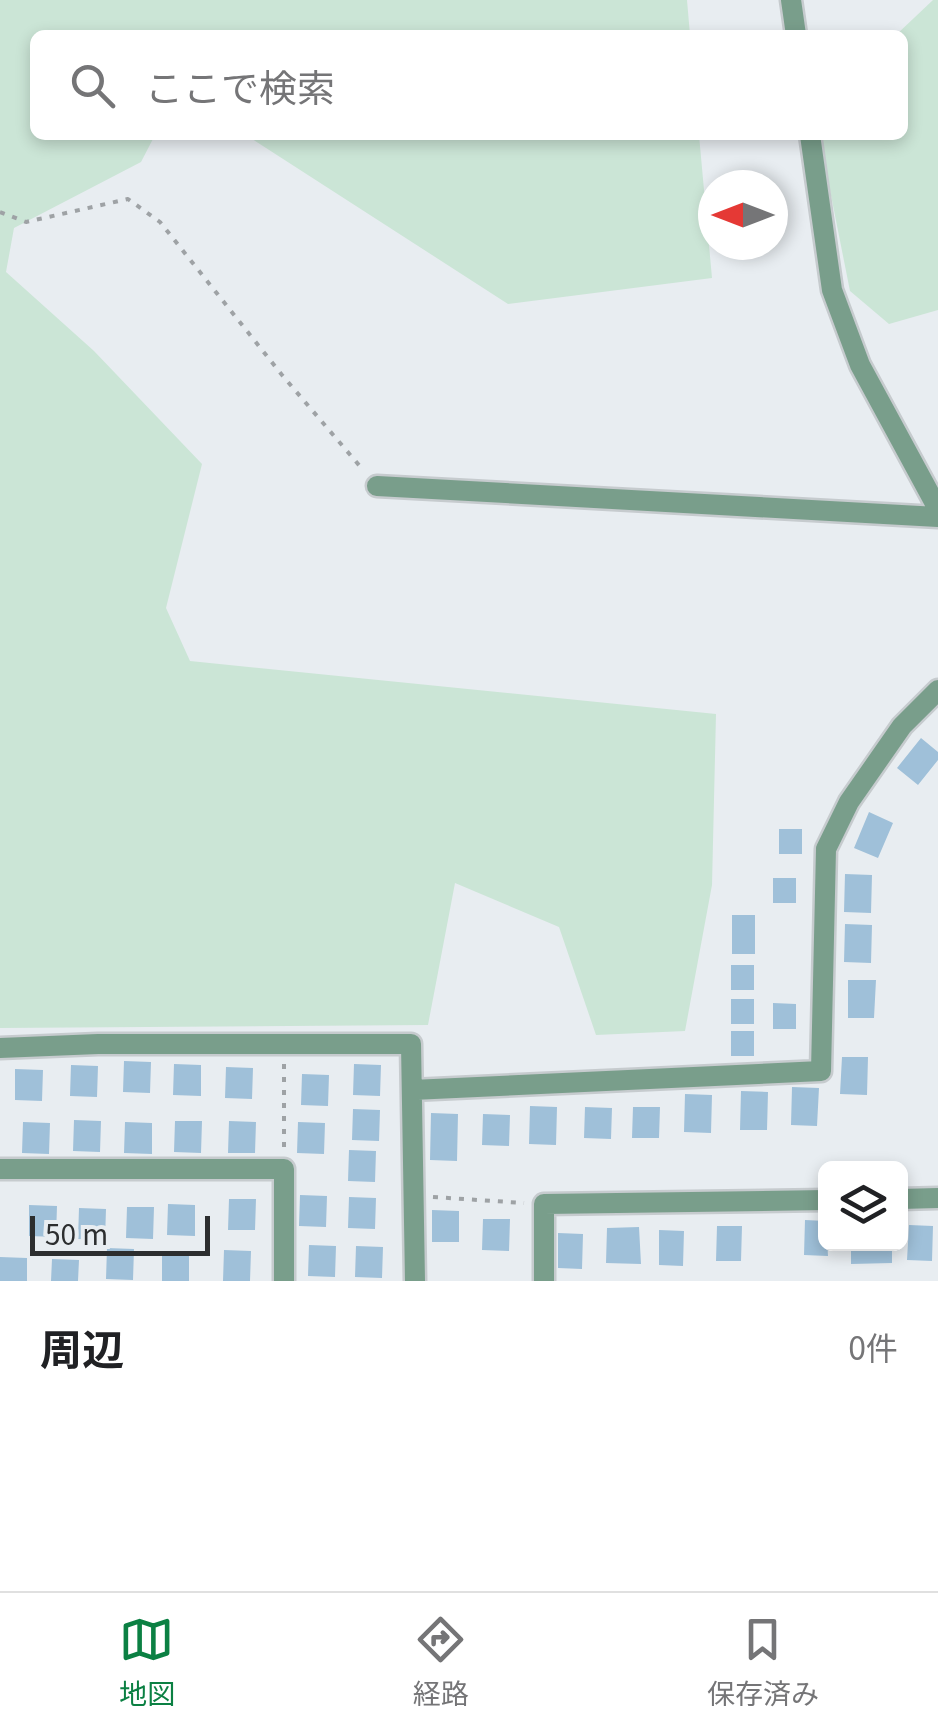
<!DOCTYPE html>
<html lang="ja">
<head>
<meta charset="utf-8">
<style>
  body { margin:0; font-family:Georgia,"Noto Sans JP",serif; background:#f6f6f6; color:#202124 }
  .controls { position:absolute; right:30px; bottom:30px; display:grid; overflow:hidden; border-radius:15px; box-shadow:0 5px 15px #0003 }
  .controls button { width:90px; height:90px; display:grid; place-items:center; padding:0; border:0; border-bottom:2px solid #e0e0e0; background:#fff; color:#202124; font:50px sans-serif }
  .compass { position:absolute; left:698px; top:170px; width:90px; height:90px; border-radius:50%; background:#fff; box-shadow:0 5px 15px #0003; rotate:270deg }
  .scale { position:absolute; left:30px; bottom:25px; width:180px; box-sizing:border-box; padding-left:10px; border:5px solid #2c2e2f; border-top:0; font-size:28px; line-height:35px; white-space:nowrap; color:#2c2e2f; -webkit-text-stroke:8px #e8edf1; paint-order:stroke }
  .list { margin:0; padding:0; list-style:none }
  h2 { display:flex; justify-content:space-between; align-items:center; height:130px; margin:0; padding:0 40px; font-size:42px }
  h2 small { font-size:32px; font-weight:400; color:#757577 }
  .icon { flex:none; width:55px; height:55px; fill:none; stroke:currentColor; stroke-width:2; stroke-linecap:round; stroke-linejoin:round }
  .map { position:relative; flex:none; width:938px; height:1281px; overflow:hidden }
  .search { position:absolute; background:#fff; box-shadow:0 5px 15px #0003; left:30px; right:30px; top:30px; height:110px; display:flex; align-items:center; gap:25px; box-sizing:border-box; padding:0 35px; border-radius:15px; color:#757577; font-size:38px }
  .sheet { height:310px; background:#fff }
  nav { display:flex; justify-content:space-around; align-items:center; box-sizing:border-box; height:140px; border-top:2px solid #e0e0e0; background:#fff; font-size:28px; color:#757577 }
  nav a { display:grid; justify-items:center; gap:5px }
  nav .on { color:#0b8043 }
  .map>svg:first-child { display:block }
</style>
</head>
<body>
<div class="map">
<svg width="938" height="1281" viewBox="0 0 938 1281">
  <rect width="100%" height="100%" fill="#e8edf1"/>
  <path fill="#cbe5d6" d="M0 0H687L690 35H35V135H155L141 162 14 228 6 272 94 351 202 464 166 608 190 661 716 714 712 885 685 1031 596 1035 559 927 455 883 428 1025 0 1028Z
    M933 0H938V310L889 324 850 291 819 135H903V35H896Z
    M246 135H699L712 278 508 304Z"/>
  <path fill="#9fc0d9" d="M921 738 938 752V760L918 785 897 768Z
    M869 812 893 823 878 858 854 848Z
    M779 829H802V854H779Z
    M845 874 872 875 871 913 844 912Z
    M773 878H796V903H773Z
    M732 915H755V954H732Z
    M845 924 872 925 871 963 844 962Z
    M731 965H754V990H731Z
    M848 980H876L874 1018H848Z
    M731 999H754V1024H731Z
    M773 1003 796 1004V1029H773Z
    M731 1031H754V1056H731Z
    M842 1057H868L867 1095 840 1094Z
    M124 1061 151 1062 150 1093 123 1092Z
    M174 1064 201 1065V1096L173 1095Z
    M354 1064 381 1065 380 1096 353 1095Z
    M71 1065 98 1066 97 1097 70 1096Z
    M226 1067 253 1068 252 1099 225 1098Z
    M15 1069 43 1070 42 1101 15 1100Z
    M302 1074 329 1075 328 1106 301 1105Z
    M792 1087 819 1088 817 1126 791 1125Z
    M741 1091 768 1092 767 1130H740Z
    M685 1094 712 1095 711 1133 684 1132Z
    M530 1106 557 1107 556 1145 529 1144Z
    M585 1107 612 1108 611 1139 584 1138Z
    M633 1107H660L659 1138H632Z
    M353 1109 380 1110 379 1141 352 1140Z
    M431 1113 458 1114 457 1161 430 1160Z
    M483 1114 510 1115 509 1146 482 1145Z
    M74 1120 101 1121 100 1152 73 1151Z
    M175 1121H202L201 1153 174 1152Z
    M229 1121 256 1122 255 1153H228Z
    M23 1122 50 1123 49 1154 22 1153Z
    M125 1122 152 1123V1154L124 1153Z
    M298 1122 325 1123 324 1154 297 1153Z
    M349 1150 376 1151 375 1182 348 1181Z
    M300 1195 327 1196 326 1227 299 1226Z
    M349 1197 376 1198 375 1229 348 1228Z
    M229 1199H256L255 1230H228Z
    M168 1204 195 1205V1236L167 1235Z
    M29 1205 57 1206 56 1237 29 1236Z
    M127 1207H154L153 1239 126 1238Z
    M79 1208 106 1209 105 1240 78 1239Z
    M432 1210 459 1211V1242H432Z
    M483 1219H510L509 1251 482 1250Z
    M805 1220 826 1221 828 1256 804 1255Z
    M909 1225 933 1226 932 1261 907 1260Z
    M717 1226H742L741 1261H716Z
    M639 1227 641 1264 606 1263 607 1228Z
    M659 1230 684 1231 683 1266 659 1265Z
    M558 1233 583 1234 582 1269 558 1268Z
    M851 1244H892V1263L851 1264Z
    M309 1245 336 1246 335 1277 308 1276Z
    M356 1246 383 1247 382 1278 355 1277Z
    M107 1248 134 1249 133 1280 106 1279Z
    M224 1250 251 1251 250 1281H223Z
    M162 1255 189 1256V1281H162Z
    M0 1257 27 1258V1281H0Z
    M52 1259 79 1260 78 1281H51Z"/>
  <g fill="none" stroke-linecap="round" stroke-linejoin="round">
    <g stroke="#c6cbce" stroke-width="25">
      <path id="street" d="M791 0 796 35
        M810 135 832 290 860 365 938 509
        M377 486 938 517
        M0 1048 98 1044H411L415 1281
        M412 1090 821 1071 826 849 849 802 902 726 938 690
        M0 1169H284V1281
        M900 1199 938 1198
        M544 1281V1204L826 1200"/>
    </g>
    <path stroke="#9ea2a5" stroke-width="4" stroke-dasharray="5 8" stroke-linecap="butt" d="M0 212 26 222 128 199 160 222 282 375 364 471
      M284 1064V1150
      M433 1197 524 1203"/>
    <use href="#street" stroke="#799e8b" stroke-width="20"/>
  </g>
</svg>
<div class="controls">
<button><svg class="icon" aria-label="layers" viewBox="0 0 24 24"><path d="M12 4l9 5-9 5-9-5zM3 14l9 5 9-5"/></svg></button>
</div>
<svg class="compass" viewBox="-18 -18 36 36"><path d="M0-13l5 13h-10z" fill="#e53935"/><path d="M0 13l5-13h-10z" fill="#757577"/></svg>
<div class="scale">50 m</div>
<div class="search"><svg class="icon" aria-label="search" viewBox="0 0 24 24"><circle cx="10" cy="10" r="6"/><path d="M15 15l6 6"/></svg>ここで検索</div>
</div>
<section class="sheet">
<h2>周辺<small>0件</small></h2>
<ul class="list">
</ul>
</section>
<nav>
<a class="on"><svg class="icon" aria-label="map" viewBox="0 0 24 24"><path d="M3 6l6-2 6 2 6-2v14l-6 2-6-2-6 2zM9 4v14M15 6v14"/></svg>地図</a>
<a><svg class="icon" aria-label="directions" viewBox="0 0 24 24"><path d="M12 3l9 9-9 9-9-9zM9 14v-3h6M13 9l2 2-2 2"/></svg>経路</a>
<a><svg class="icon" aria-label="saved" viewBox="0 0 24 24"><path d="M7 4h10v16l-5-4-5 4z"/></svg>保存済み</a>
</nav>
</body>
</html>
